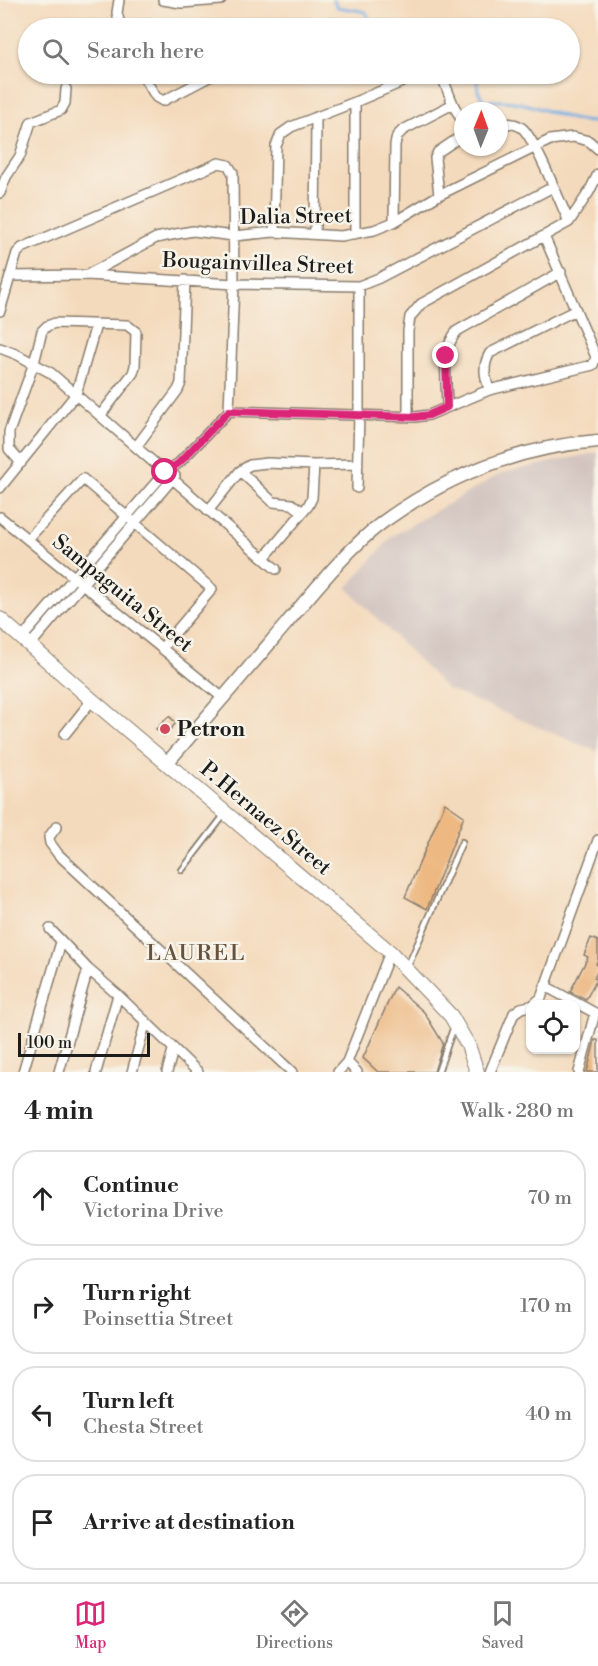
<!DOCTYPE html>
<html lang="en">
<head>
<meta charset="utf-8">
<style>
  body { margin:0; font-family:"Libre Bodoni",serif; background:#f2f2f2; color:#222 }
  .controls { position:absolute; right:18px; bottom:18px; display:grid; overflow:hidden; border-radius:12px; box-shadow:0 2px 4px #0004 }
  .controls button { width:54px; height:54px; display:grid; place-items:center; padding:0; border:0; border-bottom:2px solid #e0e0e0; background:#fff; color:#222; font:30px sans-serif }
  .compass { position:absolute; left:454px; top:102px; width:54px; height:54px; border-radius:50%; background:#fff; box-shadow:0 2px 4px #0004; rotate:1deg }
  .scale { position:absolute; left:18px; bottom:15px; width:132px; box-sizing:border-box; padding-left:6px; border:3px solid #1c1c1c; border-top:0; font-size:16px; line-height:21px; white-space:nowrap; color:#1c1c1c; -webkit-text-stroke:4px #f7f3e8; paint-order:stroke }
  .stop { position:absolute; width:18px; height:18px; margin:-14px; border:4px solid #db2777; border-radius:50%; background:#fff }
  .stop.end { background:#db2777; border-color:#fff; box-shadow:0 2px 6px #0008 }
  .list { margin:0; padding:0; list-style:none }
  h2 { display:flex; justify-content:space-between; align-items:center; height:78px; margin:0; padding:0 24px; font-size:26px }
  h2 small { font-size:20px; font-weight:400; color:#767676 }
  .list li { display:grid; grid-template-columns:39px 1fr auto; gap:18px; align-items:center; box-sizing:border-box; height:96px; margin:0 12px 12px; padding:0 12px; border:2px solid #e0e0e0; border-radius:24px }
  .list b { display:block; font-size:22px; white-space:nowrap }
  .list p { margin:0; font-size:20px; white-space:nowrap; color:#767676 }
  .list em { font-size:20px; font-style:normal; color:#767676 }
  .icon { flex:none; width:33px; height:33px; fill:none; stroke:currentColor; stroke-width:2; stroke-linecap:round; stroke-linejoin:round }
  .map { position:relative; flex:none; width:598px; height:1072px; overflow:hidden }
  .search { position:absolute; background:#fff; box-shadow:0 2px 4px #0004; left:18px; right:18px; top:18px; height:66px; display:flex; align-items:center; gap:15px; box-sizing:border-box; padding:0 21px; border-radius:33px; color:#767676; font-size:22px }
  .sheet { height:510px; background:#fff }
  nav { display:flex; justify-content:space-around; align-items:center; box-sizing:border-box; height:84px; border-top:2px solid #e0e0e0; background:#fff; font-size:16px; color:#767676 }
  nav a { display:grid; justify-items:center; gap:3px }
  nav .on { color:#db2777 }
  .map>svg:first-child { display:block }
</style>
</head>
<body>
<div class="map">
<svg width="598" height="1072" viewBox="0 0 598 1072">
  <rect width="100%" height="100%" fill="#f7f3e8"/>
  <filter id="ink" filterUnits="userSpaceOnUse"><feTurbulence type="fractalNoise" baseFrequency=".0167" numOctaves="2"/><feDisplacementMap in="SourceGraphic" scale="12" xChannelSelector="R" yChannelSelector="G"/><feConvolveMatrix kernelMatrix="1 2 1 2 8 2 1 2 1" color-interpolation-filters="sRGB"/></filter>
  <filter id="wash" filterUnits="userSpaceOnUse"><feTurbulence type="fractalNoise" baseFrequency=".008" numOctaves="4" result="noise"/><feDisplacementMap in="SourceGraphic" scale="24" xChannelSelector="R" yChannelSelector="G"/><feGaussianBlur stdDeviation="1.35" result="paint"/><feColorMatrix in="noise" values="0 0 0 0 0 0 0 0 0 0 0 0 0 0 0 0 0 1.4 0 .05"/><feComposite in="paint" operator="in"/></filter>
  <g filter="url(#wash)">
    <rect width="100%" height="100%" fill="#f4dabc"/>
    <path fill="#cfc0bb" d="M598 452V752L447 689 347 588 392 536 502 473Z"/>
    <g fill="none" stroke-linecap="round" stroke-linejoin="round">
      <path stroke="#72ade3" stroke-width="3" d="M333 0 337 7 366 12 372 26 382 28
        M476 74 478 91 484 101C499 100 514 101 528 105 551 111 573 123 598 122"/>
    </g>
    <g id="blocks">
      <path fill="#edb881" d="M169 716 176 723 164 736 156 729Z
        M445 803 464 816 427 909 405 897Z
        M591 938 598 941V959L596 964 598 965V970L594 978 597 979 586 999 570 992 588 957 584 955Z
        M395 987 424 1012 443 1043 434 1072H378L363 1058Z
        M595 1040H598V1072H587Z"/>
    </g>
  </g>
  <g filter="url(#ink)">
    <use href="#blocks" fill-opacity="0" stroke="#887b6c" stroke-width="1.5"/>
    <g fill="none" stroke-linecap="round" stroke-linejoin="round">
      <g stroke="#887b6c" stroke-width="8">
        <path id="service" d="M182 870 225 814
          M407 968 462 842
          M438 1072 454 1026"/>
      </g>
      <g stroke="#887b6c" stroke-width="12">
        <path id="minor" d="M119 0 117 13 121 28
          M163 0 181 3 221 0
          M142 74 156 97 163 101 215 74
          M441 74 453 104 463 123
          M355 102V234
          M499 123C507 123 516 123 522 128 534 137 561 204 569 222
          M0 193 6 177 20 156 31 122 61 110 65 103 66 89
          M439 195 435 158 438 152 463 135
          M394 222 395 145 397 136 403 130 453 104
          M274 232 276 146 281 134 291 127 355 102 421 74
          M315 233 316 117
          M89 274 156 238 176 234 193 231 234 236 274 232 341 236 374 230 394 222 439 195 550 140 573 137 589 141 598 149
          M10 276 87 275 234 284 359 286 379 278 553 187
          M0 311 17 253 22 248 219 163 228 165 233 173 234 284 229 411
          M0 348 18 355 51 373 276 569
          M489 390C485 376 482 366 490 353L576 310
          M447 407C447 382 440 351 457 331L561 272
          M229 411 415 417 429 415 489 390 593 365 596 357 544 236
          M408 417V331L410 317 421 304 569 222 589 192 598 174
          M136 447 178 390 181 383 185 280
          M21 463 9 449V432L34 363 42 331 47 326 55 323 127 325 136 332 135 366 133 373 100 416
          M240 471 273 502 292 504 303 512
          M0 488 76 394 96 325
          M357 488 359 415V286
          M208 511 240 471 250 465 267 463 314 465 358 464
          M0 517 223 698
          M28 539 83 479 212 589 162 648
          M264 558 308 506 312 498 314 465
          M22 638 165 472 179 463 229 411
          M30 645 175 476
          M65 734 92 700
          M57 826 49 837 50 843 58 854 292 1072
          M50 929 88 969 118 995 198 1072
          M545 986 595 1013 579 1072
          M533 1005 541 998 598 840
          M347 1062 357 1072
          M23 1072 61 942
          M59 1072 88 969
          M96 1072 118 995
          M132 1072 146 1021
          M167 1072 173 1050
          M338 1072 347 1062 390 952
          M490 1072 514 1013 521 1008 530 1006"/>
      </g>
      <g stroke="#887b6c" stroke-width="15">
        <path id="tertiary" d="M167 763C207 717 246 671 286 624 313 592 349 547 383 522 448 475 519 447 598 441"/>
      </g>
      <g stroke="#887b6c" stroke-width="16">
        <path id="secondary" d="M0 619 92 700 390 952 451 1016 468 1045 477 1072"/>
      </g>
      <use href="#service" stroke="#fff" stroke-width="4.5"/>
      <use href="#minor" stroke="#fff" stroke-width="9"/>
      <use href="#tertiary" stroke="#fff" stroke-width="12"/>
      <use href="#secondary" stroke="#fff" stroke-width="14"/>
    </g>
  </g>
  <g fill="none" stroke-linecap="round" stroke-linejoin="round" filter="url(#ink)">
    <path stroke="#db2777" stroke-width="8" d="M165 472 179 463 229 411 415 417 429 415 447 407 446 356"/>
  </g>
  <circle fill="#d1495b" stroke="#f7f3e8" stroke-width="2" cx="165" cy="729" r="6"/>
  <g text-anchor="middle" stroke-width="5" stroke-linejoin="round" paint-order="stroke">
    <g font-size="21" fill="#1c1c1c" stroke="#f7f3e8">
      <text transform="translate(296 216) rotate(-1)" y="7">Dalia Street</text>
      <text transform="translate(258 263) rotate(2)" y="7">Bougainvillea Street</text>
      <text transform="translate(123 593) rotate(39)" y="7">Sampaguita Street</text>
      <text transform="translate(266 818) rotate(40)" y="7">P. Hernaez Street</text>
    </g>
    <g font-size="21" font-weight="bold" fill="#1c1c1c" stroke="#f7f3e8" text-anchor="start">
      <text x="177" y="736">Petron</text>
    </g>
    <g font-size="22" letter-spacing="1.5" fill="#65533f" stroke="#f7f3e8">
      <text x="196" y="960">LAUREL</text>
    </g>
  </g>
</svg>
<div class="controls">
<button><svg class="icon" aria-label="locate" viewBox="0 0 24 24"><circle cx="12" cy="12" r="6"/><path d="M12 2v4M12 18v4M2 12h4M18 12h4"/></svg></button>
</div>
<svg class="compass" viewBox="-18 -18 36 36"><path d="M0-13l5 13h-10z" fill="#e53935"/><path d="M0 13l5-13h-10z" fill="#767676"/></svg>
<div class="scale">100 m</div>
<div class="stop" style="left:165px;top:472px"></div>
<div class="stop end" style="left:446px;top:356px"></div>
<div class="search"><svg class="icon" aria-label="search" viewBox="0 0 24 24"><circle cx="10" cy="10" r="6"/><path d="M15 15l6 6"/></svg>Search here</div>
</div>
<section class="sheet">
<h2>4 min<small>Walk · 280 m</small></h2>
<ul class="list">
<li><svg class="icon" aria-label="ahead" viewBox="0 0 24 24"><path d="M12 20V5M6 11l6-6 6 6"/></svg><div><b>Continue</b><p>Victorina Drive</p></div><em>70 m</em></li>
<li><svg class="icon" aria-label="right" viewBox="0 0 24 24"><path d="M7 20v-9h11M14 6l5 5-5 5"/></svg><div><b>Turn right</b><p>Poinsettia Street</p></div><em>170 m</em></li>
<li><svg class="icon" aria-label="left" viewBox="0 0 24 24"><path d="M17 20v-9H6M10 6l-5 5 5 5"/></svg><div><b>Turn left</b><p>Chesta Street</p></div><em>40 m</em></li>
<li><svg class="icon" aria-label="arrive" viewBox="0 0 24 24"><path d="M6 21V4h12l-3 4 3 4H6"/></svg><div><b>Arrive at destination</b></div></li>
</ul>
</section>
<nav>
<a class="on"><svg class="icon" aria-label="map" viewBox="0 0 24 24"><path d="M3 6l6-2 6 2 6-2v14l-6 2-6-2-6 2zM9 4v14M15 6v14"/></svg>Map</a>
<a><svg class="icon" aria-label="directions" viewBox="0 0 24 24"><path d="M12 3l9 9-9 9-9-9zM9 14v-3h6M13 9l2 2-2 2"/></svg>Directions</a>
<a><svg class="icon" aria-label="saved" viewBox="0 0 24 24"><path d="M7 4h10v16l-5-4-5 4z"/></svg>Saved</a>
</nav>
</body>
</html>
